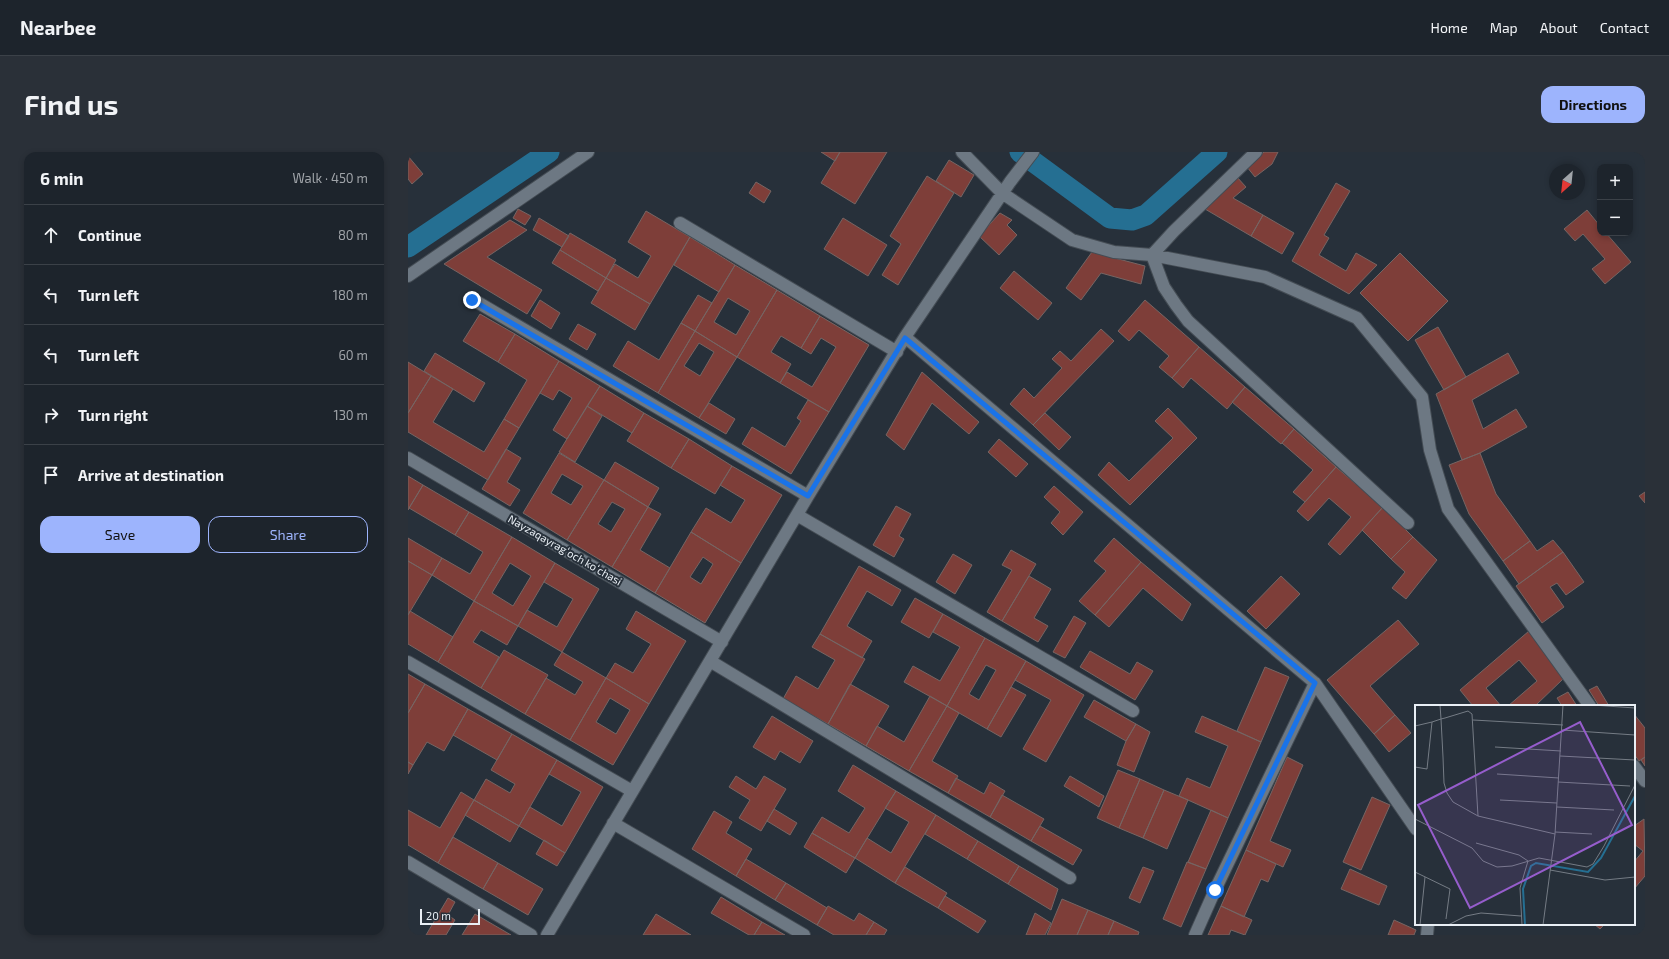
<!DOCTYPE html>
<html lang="en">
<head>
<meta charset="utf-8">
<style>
  body { margin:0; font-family:"Exo 2",sans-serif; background:#2a3038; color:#f1f3f6 }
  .controls { position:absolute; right:12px; top:12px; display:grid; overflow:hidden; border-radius:8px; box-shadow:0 2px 6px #0003 }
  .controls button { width:36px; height:36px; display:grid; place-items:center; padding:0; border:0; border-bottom:1px solid #3b4148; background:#1d242c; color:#f1f3f6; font:20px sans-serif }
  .compass { position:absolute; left:1141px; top:12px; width:36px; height:36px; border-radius:50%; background:#1d242c; box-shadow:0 2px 6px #0003; rotate:207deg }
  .scale { position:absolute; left:12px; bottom:10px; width:60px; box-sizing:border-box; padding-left:4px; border:2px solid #e9eff5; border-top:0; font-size:11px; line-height:14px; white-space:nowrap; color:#e9eff5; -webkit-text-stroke:3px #27303a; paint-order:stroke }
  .stop { position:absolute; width:12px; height:12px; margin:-9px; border:3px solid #1a73e8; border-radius:50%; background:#fff }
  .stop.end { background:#1a73e8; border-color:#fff; box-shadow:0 1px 4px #0008 }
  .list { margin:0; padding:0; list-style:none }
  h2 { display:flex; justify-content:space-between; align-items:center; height:52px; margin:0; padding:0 16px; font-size:17px }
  h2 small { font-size:13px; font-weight:400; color:#a0a4a9 }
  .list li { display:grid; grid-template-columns:26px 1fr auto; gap:12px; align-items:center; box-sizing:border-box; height:60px; padding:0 16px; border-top:1px solid #3b4148 }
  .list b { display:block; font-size:15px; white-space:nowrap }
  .list em { font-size:13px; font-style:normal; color:#a0a4a9 }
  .actions { display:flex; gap:8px; padding:12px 16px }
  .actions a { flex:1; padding:9px 0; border:1px solid #9db4fd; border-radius:12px; text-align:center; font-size:14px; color:#9db4fd }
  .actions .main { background:#9db4fd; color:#111 }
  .icon { flex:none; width:22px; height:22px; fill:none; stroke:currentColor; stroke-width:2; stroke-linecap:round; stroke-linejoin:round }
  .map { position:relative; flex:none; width:1237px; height:783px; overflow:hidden; border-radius:12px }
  header { display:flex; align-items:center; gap:24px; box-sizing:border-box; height:56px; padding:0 20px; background:#1d242c; border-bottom:1px solid #3b4148 }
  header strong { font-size:19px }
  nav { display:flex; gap:22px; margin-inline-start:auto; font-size:14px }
  .intro { display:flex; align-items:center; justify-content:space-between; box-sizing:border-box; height:96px; padding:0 24px }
  h1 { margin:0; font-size:28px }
  .button { padding:10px 18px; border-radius:12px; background:#9db4fd; color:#111; font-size:14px; font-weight:700 }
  main { display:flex; gap:24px; padding:0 24px }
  aside { flex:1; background:#1d242c; border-radius:12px; box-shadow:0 2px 6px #0003 }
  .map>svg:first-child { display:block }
</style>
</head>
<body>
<header>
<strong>Nearbee</strong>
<nav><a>Home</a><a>Map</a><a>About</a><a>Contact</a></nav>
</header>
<div class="intro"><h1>Find us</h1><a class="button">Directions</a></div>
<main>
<aside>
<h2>6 min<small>Walk · 450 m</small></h2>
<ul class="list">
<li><svg class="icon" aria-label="ahead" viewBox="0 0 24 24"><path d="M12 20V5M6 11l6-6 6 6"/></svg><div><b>Continue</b></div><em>80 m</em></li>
<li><svg class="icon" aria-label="left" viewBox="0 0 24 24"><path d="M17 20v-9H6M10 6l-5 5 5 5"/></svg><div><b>Turn left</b></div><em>180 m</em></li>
<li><svg class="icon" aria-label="left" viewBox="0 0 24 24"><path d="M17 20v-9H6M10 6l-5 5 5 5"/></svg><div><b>Turn left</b></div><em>60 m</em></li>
<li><svg class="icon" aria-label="right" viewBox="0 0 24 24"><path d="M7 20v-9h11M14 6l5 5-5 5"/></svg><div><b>Turn right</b></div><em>130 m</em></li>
<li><svg class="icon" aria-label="arrive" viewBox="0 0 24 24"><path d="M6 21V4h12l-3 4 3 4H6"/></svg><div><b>Arrive at destination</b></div></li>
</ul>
<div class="actions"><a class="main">Save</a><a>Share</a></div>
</aside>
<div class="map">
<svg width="1237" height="783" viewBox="0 0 1237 783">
  <rect width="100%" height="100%" fill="#27303a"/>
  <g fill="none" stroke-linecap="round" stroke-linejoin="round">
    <path stroke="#256f92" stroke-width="21" d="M612 0 702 66 724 68 738 63 809 0
      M0 95 141 0"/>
  </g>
  <path fill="#7e3e39" stroke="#766563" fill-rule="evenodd" d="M413 0H432L427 9Z
    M432 0H479L447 52 413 31Z
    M856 0H870L864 12 847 25 839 15Z
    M0 4 15 22 4 32 0 27Z
    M541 8 566 23 553 45 528 29Z
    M519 24 546 41 490 133 474 123 493 92 482 84Z
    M828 24 838 35 825 46 855 63 843 84 797 57 805 44Z
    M348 30 363 39 356 51 341 41Z
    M928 31 942 39 916 83 921 86 911 103 938 119 948 101 969 113 941 142 884 109Z
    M110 57 123 64 117 73 105 66Z
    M1179 58 1192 74V81H1198L1223 110 1197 132 1184 117 1197 107 1175 82 1167 89 1156 77Z
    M238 59 282 85 242 152 198 126 207 112 230 126 243 104 220 90Z
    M592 61 604 68 599 73 609 83 591 103 571 84Z
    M855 63 886 81 874 102 843 84Z
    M131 66 161 84 154 95 125 78Z
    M435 66 479 93 460 124 416 97Z
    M102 68 119 78 79 105 134 138 119 162 36 112Z
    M162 81 208 108 198 126 152 98Z
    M282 85 327 113 311 140 266 113Z
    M152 98 198 126 190 139 144 111Z
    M684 100 737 114 733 132 693 121 673 148 658 136Z
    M992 101 1040 149 1000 189 952 141Z
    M327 113 369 138 329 205 287 179ZM320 146 342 159 328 183 306 170Z
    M606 119 644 151 630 168 592 136Z
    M198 126 242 152 227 178 183 151Z
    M369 138 412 164 393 196 373 184 363 200 383 212 372 231 329 205Z
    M290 143 304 151 287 179 273 171Z
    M132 148 152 161 143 177 123 164Z
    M737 148 791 195 764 226 751 215 761 204 731 178 721 189 710 179Z
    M72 162 107 182 90 210 55 189Z
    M412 164 461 193 421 260 372 231 379 220 404 235 428 195 413 186 403 202 393 196Z
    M273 171 287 179 250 241 205 214 220 189 251 208Z
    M170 172 188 182 179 198 161 187Z
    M1030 175 1058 225 1036 238 1007 188Z
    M693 177 706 189 625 273 602 252 616 236 626 246 654 216 644 207 652 199 663 209Z
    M287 179 329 205 291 266 250 241ZM291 191 306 200 292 224 276 214Z
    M107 182 151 209 111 276 96 267 119 228 90 210Z
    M791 195 837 235 819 257 783 226 775 236 764 226Z
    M27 201 77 231 66 250 16 219Z
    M1100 201 1111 221 1064 248 1075 277 1108 257 1119 275 1072 301 1054 308 1028 242Z
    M151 209 192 234 159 287 145 278 164 246 151 238 145 248 132 241Z
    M0 210 23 224 0 261Z
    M514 220 571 270 561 282 524 251 496 298 478 283Z
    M23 224 45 237 25 270 76 300 96 267 111 276 80 328 0 280V261Z
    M192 234 236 261 224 281 179 254Z
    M837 235 886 277 873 292 824 250Z
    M400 248 421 260 383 322 334 292 344 275 377 295 393 269 389 266Z
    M301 251 327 267 318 282 291 266Z
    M179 254 194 264 167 310 151 300Z
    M760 256 789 286 722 353 690 323 701 310 721 329 765 286 747 269Z
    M236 261 281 287 263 316 219 289Z
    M637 261 663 285 651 298 625 273Z
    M886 277 928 315 897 350 885 340 905 318 874 291Z
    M281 287 324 314 307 342 263 316Z
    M591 287 620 312 608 325 580 300Z
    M98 297 113 306 99 330 112 338 102 354 74 337Z
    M151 301 196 328 159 388 115 361ZM154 322 175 334 163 353 143 341Z
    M1072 301 1088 342 1122 389 1095 409 1061 362 1041 313Z
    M207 310 251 336 240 355 196 328Z
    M324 314 374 343 333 411 283 380 298 356 323 371 337 348 312 333Z
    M928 315 975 355 932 403 920 392 943 365 921 346 900 369 889 359Z
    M0 324 15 333 0 358Z
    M196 328 240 355 204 415 159 388ZM204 350 217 357 203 380 190 372Z
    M15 333 61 360 47 383 1 356Z
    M646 334 675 360 655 383 643 371 652 360 636 345Z
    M1237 340V351L1231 344Z
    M488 354 503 362 491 384 496 387 486 405 465 393Z
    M240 355 253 362 232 398 262 416 247 441 204 415Z
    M975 355 1005 385 983 407 954 378Z
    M61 360 104 385 66 449 24 423 34 406 62 422 75 400 47 383Z
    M283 380 333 411 297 471 247 441ZM295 405 305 412 293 432 282 425Z
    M104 385 147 411 110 474 66 449ZM102 411 123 424 105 454 84 441Z
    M1005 385 1029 408 998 447 984 436 997 420 983 407Z
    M0 386 34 406 24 423 0 409Z
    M706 386 733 410 687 463 671 449 698 419 686 409Z
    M1145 388 1155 400 1111 432 1095 409 1122 389 1129 399Z
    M603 398 628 412 594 469 579 460 604 418 594 413Z
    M1155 400 1176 430 1158 443 1149 431 1142 435 1156 455 1134 471 1108 434Z
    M545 402 564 413 547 442 528 430Z
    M0 409 24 423 0 463Z
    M733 410 783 452 774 469 735 436 701 475 687 463Z
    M147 411 191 437 154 500 110 474 119 458 149 475 165 447 136 430Z
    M451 414 493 438 484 454 459 439 439 474 464 489 454 506 412 482Z
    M621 424 643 437 626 466 640 474 630 490 594 469Z
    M873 424 892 442 858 477 839 459Z
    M507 446 535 462 521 486 493 470Z
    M66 449 110 474 99 493 73 478 65 490 91 505 73 536 30 510Z
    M2 459 45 485 30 510 0 492V463Z
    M228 459 278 489 241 552 198 526 207 511 225 521 243 492 218 477Z
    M535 462 577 486 539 554 496 530 505 514 532 529 552 495 525 480Z
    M666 464 678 471 657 506 645 500Z
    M990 468 1011 492 962 534 987 563 966 582 919 528Z
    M1121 479 1155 527 1127 554H1100L1129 529 1111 508 1078 536 1093 554H1065L1052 538Z
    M412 482 457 507 420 572 375 547 388 524 410 537 427 508 404 495Z
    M577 486 618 509 579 577 539 554ZM578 513 588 518 571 548 561 542Z
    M96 498 140 523 117 562 73 536Z
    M682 499 722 522 729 510 745 519 727 548 672 515Z
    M154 500 198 526 162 588 117 562 138 526 167 543 175 530 146 513Z
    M618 509 676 543 638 610 615 597 643 548 607 528Z
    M857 515 881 525 853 590 829 579Z
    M0 522 17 532 0 561Z
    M198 526 241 552 205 613 162 588ZM202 546 222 558 208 582 188 570Z
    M17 532 60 557 36 599 19 590 5 613 0 610V561Z
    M442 532 481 554 458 594 420 572Z
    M1189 534 1201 554H1191L1181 538Z
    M603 535 618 543 593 585 579 577Z
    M1160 540 1169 554H1154L1149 546Z
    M522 544 539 554 501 619 458 594 469 574 496 590Z
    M686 548 728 572 718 589 676 565Z
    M539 554 551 561 524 609 550 624 540 641 501 619Z
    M60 557 104 582 89 608 45 583Z
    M1226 562 1237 576V605L1231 609 1226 602Z
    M987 563 1003 581 981 600 966 582Z
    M364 564 405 589 392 611 372 599 367 608 345 595Z
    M794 564 853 590 820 666 771 644 779 626 802 636 820 594 787 580Z
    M728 572 742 580 726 620 709 613 718 589Z
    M104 582 149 608 111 674 66 648 78 627 102 641 107 632 83 618Z
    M879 605 895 613 862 689 883 698 875 715 838 698Z
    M1237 605V614L1233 608Z
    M149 608 195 635 157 701 111 674 122 655 154 674 173 640 141 622Z
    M0 610 5 613 0 622Z
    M445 613 488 639 447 706 404 681 414 665 441 681 457 656 430 639Z
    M710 618 732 627 711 676 689 666Z
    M328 624 348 637 356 624 378 637 353 679 331 666 342 648 321 635Z
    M662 624 696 644 691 655 656 634Z
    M548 626 576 642 582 630 597 639 582 665 540 641Z
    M732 627 756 638 735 686 711 676Z
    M756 638 780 648 759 697 735 686Z
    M488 639 528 663 487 731 447 706 459 686 483 701 501 670 477 656Z
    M53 640 66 648 30 711 0 693V658L32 676Z
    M594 643 636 667 623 689 582 665Z
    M964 645 982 653 953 718 935 710Z
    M66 648 111 674 102 690 57 663Z
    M366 657 389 671 382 683 359 669Z
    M803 658 820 666 798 717 780 710Z
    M306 659 324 670 318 681 344 697 328 724 284 697Z
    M528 663 570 689 559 707 517 682Z
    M1236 667 1237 724 1226 737V710L1235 699 1226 692V674Z
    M632 674 674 698 665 713 623 689Z
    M404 681 447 706 438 721 396 695Z
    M45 685 90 711 75 737 30 711Z
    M136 688 157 701 149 714 128 702Z
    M570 689 611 714 600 732 559 707Z
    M838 698 868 712 860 730 853 727 836 765 813 754Z
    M338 707 378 731 367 748 328 724Z
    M779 710 798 717 773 775 755 767Z
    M90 711 135 737 120 763 75 737Z
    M611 714 650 737 643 758 600 732Z
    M497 715 539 741 530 756 487 731Z
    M735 715 746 719 732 751 721 746Z
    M942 717 979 734 971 753 933 737Z
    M378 731 419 756 409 773 367 748Z
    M537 744 578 769 570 781 530 756Z
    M313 745 354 770 346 783H341L303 761Z
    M40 746 47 750 40 763 47 768 38 783H18Z
    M654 747 680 758 669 783H639Z
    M420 754 446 769 451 761 466 770 458 783H426L409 773Z
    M813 754 844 768 837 783 823 778 821 783H800Z
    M680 758 706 769 700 783H669Z
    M627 761 643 771 637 783H618Z
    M67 762 103 783H54Z
    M248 762 283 783H235Z
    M986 768 1008 778 1006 783H980Z
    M706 769 731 780 730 783H700Z
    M354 770 377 783H346Z
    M466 770 479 778 476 783H458Z
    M1186 772H1197L1192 777Z"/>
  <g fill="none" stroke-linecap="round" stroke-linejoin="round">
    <g stroke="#444c54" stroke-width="14">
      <path id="minor" d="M554 0 594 41 664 88 706 100 744 103 857 125 949 166 1014 245 1022 298 1040 357 1182 554
        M848 0 766 79 744 103 756 135 768 153 780 169 1000 371
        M272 71 489 200
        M0 124 180 0
        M64 147 400 344
        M497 185 907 531
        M0 306 314 490
        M389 363 725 559
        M302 509 662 726
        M0 510 224 639
        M1226 614 1237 629
        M205 671 396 783
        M0 710 123 783
        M139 783 400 344 497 185 602 30 625 0
        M787 783 807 738 907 531 1008 677
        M1019 783 1020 772"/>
    </g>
    <use href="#minor" stroke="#6d7883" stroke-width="12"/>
  </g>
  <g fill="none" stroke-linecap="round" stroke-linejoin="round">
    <path stroke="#1a73e8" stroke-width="5" d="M64 148 400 344 497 186 907 531 807 738"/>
  </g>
  <g text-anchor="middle" stroke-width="4" stroke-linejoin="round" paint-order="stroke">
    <g font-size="11" fill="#e9eff5" stroke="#27303a">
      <text transform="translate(157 398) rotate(30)" y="4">Nayzaqayragʻoch koʻchasi</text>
    </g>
  </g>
  <g transform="translate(1007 553)">
    <rect width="220" height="220" fill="#27303a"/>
    <path fill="none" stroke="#256f92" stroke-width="2" d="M110 220 108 184 116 161 121 158 173 167 186 153 220 91"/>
    <path fill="none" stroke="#757c85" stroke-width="1" d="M177 0 220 3M58 15 148 20M0 21 17 17 26 14 30 13 53 6 57 9 63 111 38 97 32 88 29 78 28 52 26 14 25 0M147 25 220 30M80 42 146 46M145 51 220 55M0 62 12 64 17 17M82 69 144 73M143 77 215 81M85 95 142 98M142 102 199 105M63 111 140 129M0 114 57 143 68 156 82 162 97 161 124 153 172 162 178 159 189 141 220 80M140 127 177 129M61 138 104 150 113 156 105 183 107 220M135 165 190 175 220 172M0 167 35 184 31 214M5 220 10 172M33 220 51 211 66 208 106 211M128 220 140 129 148 0"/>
    <path fill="#965dcc" fill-opacity="0.15" stroke="#965dcc" stroke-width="2" d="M165 17 217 120 55 203 3 100Z"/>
    <rect width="220" height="220" fill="none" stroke="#e9eff5" stroke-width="2"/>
  </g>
</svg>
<div class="controls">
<button>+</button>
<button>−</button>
</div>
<svg class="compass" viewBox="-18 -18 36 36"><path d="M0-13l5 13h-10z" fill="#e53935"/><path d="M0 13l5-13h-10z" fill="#a0a4a9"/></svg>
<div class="scale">20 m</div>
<div class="stop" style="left:807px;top:738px"></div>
<div class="stop end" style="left:64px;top:148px"></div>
</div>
</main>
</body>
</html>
